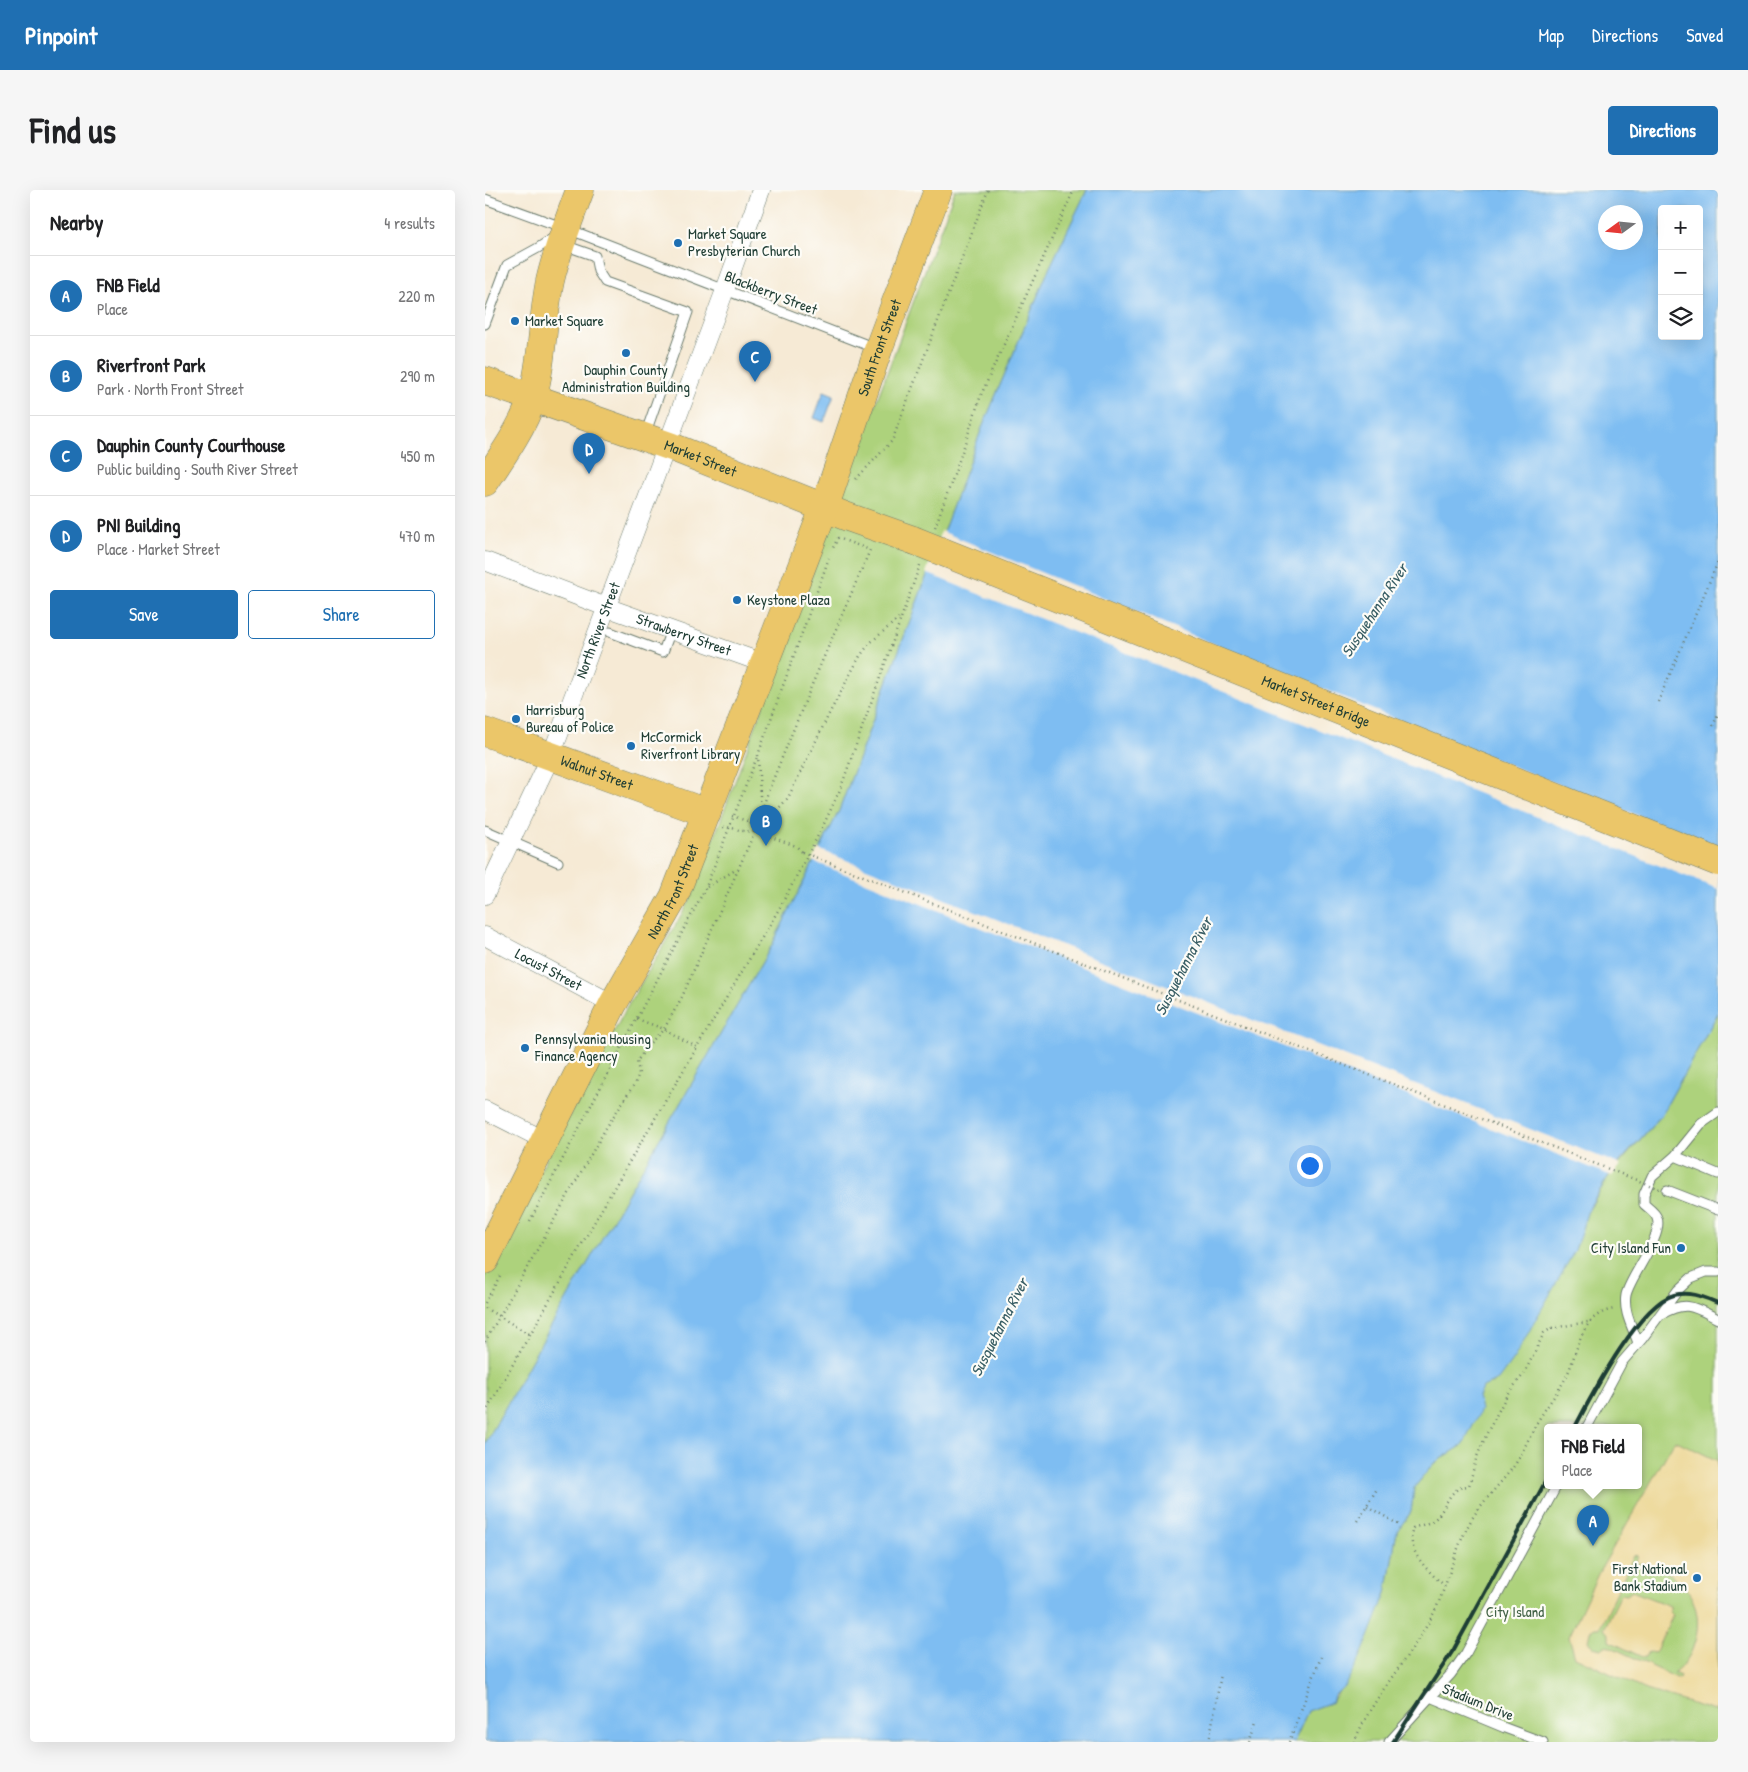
<!DOCTYPE html>
<html lang="en">
<head>
<meta charset="utf-8">
<style>
  body { margin:0; font-family:"Patrick Hand",sans-serif; background:#f6f6f6; color:#202124 }
  .controls { position:absolute; right:15px; top:15px; display:grid; overflow:hidden; border-radius:5px; box-shadow:0 5px 20px #0002 }
  .controls button { width:45px; height:45px; display:grid; place-items:center; padding:0; border:0; border-bottom:1px solid #e0e0e0; background:#fff; color:#202124; font:25px sans-serif }
  .compass { position:absolute; left:1113px; top:15px; width:45px; height:45px; border-radius:50%; background:#fff; box-shadow:0 5px 20px #0002; rotate:255deg }
  .you { position:absolute; left:824px; top:975px; width:18px; height:18px; margin:-12px; border:4px solid #fff; border-radius:50%; background:#1a73e8; box-shadow:0 0 0 8px #1a73e833 }
  .badge { display:grid; place-items:center; width:32px; height:32px; border-radius:50%; background:#1f6fb2; color:#fff; font-size:16px; font-weight:700 }
  .pin { position:absolute; translate:-50% -41px; filter:drop-shadow(0 1px 2px #0008) }
  .pin::after { content:''; position:absolute; top:26px; width:18px; height:15px; background:inherit; clip-path:polygon(0 0,100% 0,50% 100%) }
  .popup { position:absolute; left:1059px; top:1234px; width:98px; height:65px; box-sizing:border-box; display:grid; place-content:center; border-radius:5px; background:#fff; filter:drop-shadow(0 1px 4px #0005); font-size:16px; white-space:nowrap; color:#757577 }
  .popup b { font-size:19px; color:#202124 }
  .popup::after { content:''; position:absolute; left:50%; top:100%; margin-left:-10px; border:10px solid transparent; border-top-color:#fff }
  .list { margin:0; padding:0; list-style:none }
  h2 { display:flex; justify-content:space-between; align-items:center; height:65px; margin:0; padding:0 20px; font-size:21px }
  h2 small { font-size:16px; font-weight:400; color:#757577 }
  .list li { display:grid; grid-template-columns:32px 1fr auto; gap:15px; align-items:center; box-sizing:border-box; height:80px; padding:0 20px; border-top:1px solid #e0e0e0 }
  .list b { display:block; font-size:19px; white-space:nowrap }
  .list p { margin:0; font-size:16px; white-space:nowrap; color:#757577 }
  .list em { font-size:16px; font-style:normal; color:#757577 }
  .actions { display:flex; gap:10px; padding:15px 20px }
  .actions a { flex:1; padding:11px 0; border:1px solid #1f6fb2; border-radius:5px; text-align:center; font-size:18px; color:#1f6fb2 }
  .actions .main { background:#1f6fb2; color:#fff }
  .icon { flex:none; width:28px; height:28px; fill:none; stroke:currentColor; stroke-width:2; stroke-linecap:round; stroke-linejoin:round }
  .map { position:relative; flex:none; width:1233px; height:1552px; overflow:hidden; border-radius:5px }
  header { display:flex; align-items:center; gap:30px; box-sizing:border-box; height:70px; padding:0 25px; background:#1f6fb2; color:#fff }
  header strong { font-size:24px }
  nav { display:flex; gap:28px; margin-inline-start:auto; font-size:18px }
  .intro { display:flex; align-items:center; justify-content:space-between; box-sizing:border-box; height:120px; padding:0 30px }
  h1 { margin:0; font-size:35px }
  .button { padding:12px 22px; border-radius:5px; background:#1f6fb2; color:#fff; font-size:18px; font-weight:700 }
  main { display:flex; gap:30px; padding:0 30px }
  aside { flex:1; background:#fff; border-radius:5px; box-shadow:0 5px 20px #0002 }
  .map>svg:first-child { display:block }
</style>
</head>
<body>
<header>
<strong>Pinpoint</strong>
<nav><a>Map</a><a>Directions</a><a>Saved</a></nav>
</header>
<div class="intro"><h1>Find us</h1><a class="button">Directions</a></div>
<main>
<aside>
<h2>Nearby<small>4 results</small></h2>
<ul class="list">
<li><span class="badge">A</span><div><b>FNB Field</b><p>Place</p></div><em>220 m</em></li>
<li><span class="badge">B</span><div><b>Riverfront Park</b><p>Park · North Front Street</p></div><em>290 m</em></li>
<li><span class="badge">C</span><div><b>Dauphin County Courthouse</b><p>Public building · South River Street</p></div><em>450 m</em></li>
<li><span class="badge">D</span><div><b>PNI Building</b><p>Place · Market Street</p></div><em>470 m</em></li>
</ul>
<div class="actions"><a class="main">Save</a><a>Share</a></div>
</aside>
<div class="map">
<svg width="1233" height="1552" viewBox="0 0 1233 1552">
  <rect width="100%" height="100%" fill="#fdfcf7"/>
  <filter id="ink" filterUnits="userSpaceOnUse"><feTurbulence type="fractalNoise" baseFrequency=".02" numOctaves="2"/><feDisplacementMap in="SourceGraphic" scale="10" xChannelSelector="R" yChannelSelector="G"/><feConvolveMatrix kernelMatrix="1 2 1 2 8 2 1 2 1" color-interpolation-filters="sRGB"/></filter>
  <filter id="wash" filterUnits="userSpaceOnUse"><feTurbulence type="fractalNoise" baseFrequency=".0096" numOctaves="4" result="noise"/><feDisplacementMap in="SourceGraphic" scale="20" xChannelSelector="R" yChannelSelector="G"/><feGaussianBlur stdDeviation="1.12" result="paint"/><feColorMatrix in="noise" values="0 0 0 0 0 0 0 0 0 0 0 0 0 0 0 0 0 1.4 0 .05"/><feComposite in="paint" operator="in"/></filter>
  <g filter="url(#wash)">
    <rect width="100%" height="100%" fill="#f6ead5"/>
    <path fill="#add27c" stroke="#668858" fill-rule="evenodd" d="M470 0H602L564 79 497 238 354 621 286 757 54 1157 0 1254V1084L141 819 204 712 213 691Z
      M1233 823V1552H809L823 1521 847 1512 873 1472 901 1403 912 1341 926 1322 929 1298 949 1273 978 1255C981 1245 993 1199 1000 1195 1001 1194 1006 1194 1008 1194L1090 1060 1102 1023 1123 987 1175 927ZM1063 1237H1153V1295H1063Z"/>
    <path fill="#eeda9e" stroke="#868c69" fill-rule="evenodd" d="M1190 1250 1233 1271V1522L1158 1499 1090 1467 1084 1447 1113 1384ZM1149 1365 1153 1366 1150 1373C1193 1375 1223 1412 1209 1454 1206 1465 1199 1476 1189 1483L1195 1486 1194 1489 1122 1455 1116 1459 1108 1457 1103 1451 1105 1441 1110 1438H1115Z
      M1147 1401 1185 1416V1422L1188 1425 1170 1463 1164 1462 1159 1468 1124 1451V1445L1119 1439 1136 1404 1142 1405Z"/>
    <path fill="#7ebdf2" stroke="#4e7d93" fill-rule="evenodd" d="M602 0H1233V823L1175 927 1132 975 1123 987 1107 1013 1102 1023 1090 1060 1029 1168 1013 1190 998 1197 993 1206 996 1220 978 1255 949 1273 929 1298 926 1322 912 1341 901 1403 884 1447 873 1472 860 1495 849 1506 847 1512 823 1521 809 1552H0V1254L54 1157 286 757 354 621 497 238 564 79ZM1177 19H1214V146H1177ZM1120 22H1150V52H1120Z
      M339 201 349 205 339 232 329 228Z"/>
    <path fill="#f6ead5" d="M456 341 966 552 1233 657V699L441 383Z
      M333 659 1136 975 1127 986 327 671Z"/>
  </g>
  <g filter="url(#ink)">
    <g fill="none" stroke-linecap="round" stroke-linejoin="round">
      <g stroke="#6a7a6c" stroke-width="11">
        <path id="lane" d="M0 9 96 44 390 158
          M79 55 110 66 113 81 120 92 203 122 160 245
          M0 134 22 75 53 58 71 46
          M125 442 178 462 186 440
          M0 640 73 672
          M1190 966 1233 984
          M1182 1000 1233 1020
          M1177 1124C1202 1110 1209 1117 1233 1129
          M1153 1153C1148 1138 1138 1122 1141 1105 1145 1086 1179 1046 1172 1028 1170 1022 1163 1018 1159 1014V1004L1167 986 1190 966 1216 934 1233 922
          M1102 1237 1137 1172 1157 1149 1193 1100 1206 1088 1221 1082H1233
          M945 1507 1020 1538 1058 1552
          M904 1552 966 1484 981 1463 1072 1295"/>
      </g>
      <g stroke="#6a7a6c" stroke-width="19">
        <g id="street">
          <path id="s1" d="M0 371 121 417 278 473"/>
          <path id="s2" d="M0 705 66 566 240 100 276 0"/>
          <path id="s3" d="M0 746 128 814"/>
          <path d="M0 920 59 950"/>
        </g>
      </g>
      <g stroke="#6a7a6c" stroke-width="29">
        <g id="primary">
          <path id="s4" d="M0 191 187 257 360 326 428 350"/>
          <path d="M0 292C16 268 38 237 47 209 58 172 57 129 65 91 72 60 84 30 95 0"/>
          <path id="s5" d="M0 542 222 623"/>
          <path id="s6" d="M0 1070 128 814 189 707 340 316 393 160 453 0"/>
        </g>
      </g>
      <path stroke="#6a7a6c" stroke-width="2.5" stroke-dasharray="1 4" stroke-linecap="butt" d="M371 289 407 251 503 0
        M450 337 472 277 496 205 589 0
        M1173 512 1233 372
        M1228 536 1233 524
        M247 626 265 632 270 641 311 656 317 662
        M276 626 273 565 344 368
        M277 626 294 618 303 608 344 524 375 466 385 453 415 427
        M238 637C251 637 255 643 270 641
        M222 697 252 679
        M152 829 179 839 213 858
        M45 1031 221 697 272 567
        M0 1113 16 1084
        M0 1118 44 1144
        M0 1152 121 938 150 893 154 884 152 871 166 852 179 839 197 807 270 641 283 602 326 497 385 360 353 348 347 360
        M0 1223 133 991 294 719 336 640 355 600 435 375
        M882 1316 916 1336
        M872 1331 892 1299
        M960 1396C944 1382 920 1361 928 1338 935 1335 945 1334 951 1328 963 1316 963 1297 984 1296L991 1269 1002 1243 1023 1203 1039 1184 1059 1143 1067 1138 1103 1132
        M724 1552 736 1484
        M765 1552 772 1531
        M804 1552 836 1467
        M869 1552C888 1507 921 1472 945 1430 962 1400 967 1366 983 1336 994 1314 1014 1296 1029 1276 1038 1263 1043 1249 1050 1236 1059 1220 1070 1206 1079 1191 1094 1165 1092 1124 1130 1119"/>
      <use href="#lane" stroke="#fff" stroke-width="9"/>
      <use href="#street" stroke="#fff" stroke-width="18"/>
      <use href="#primary" stroke="#ebc669" stroke-width="28"/>
      <path stroke="#1f3d34" stroke-width="4" d="M1090 1237C1107 1205 1154 1114 1189 1105 1205 1101 1218 1107 1233 1113
        M908 1552 969 1459 1063 1287"/>
      <g stroke="#6a7a6c" stroke-width="29" stroke-linecap="butt">
        <g id="primary-bridge">
          <path id="s7" d="M428 350 1233 672"/>
        </g>
      </g>
      <path stroke="#6a7a6c" stroke-width="2.5" stroke-dasharray="1 4" stroke-linecap="butt" d="M317 662 1177 1000"/>
      <use href="#primary-bridge" stroke="#ebc669" stroke-width="28"/>
    </g>
  </g>
  <g fill="#1f6fb2" stroke="#fdfcf7" stroke-width="2">
    <circle cx="193" cy="53" r="5"/>
    <circle cx="30" cy="131" r="5"/>
    <circle cx="141" cy="163" r="5"/>
    <circle cx="252" cy="410" r="5"/>
    <circle cx="31" cy="529" r="5"/>
    <circle cx="146" cy="556" r="5"/>
    <circle cx="40" cy="858" r="5"/>
    <circle cx="1196" cy="1058" r="5"/>
    <circle cx="1212" cy="1388" r="5"/>
  </g>
  <g text-anchor="middle" stroke-width="4.5" stroke-linejoin="round" paint-order="stroke">
    <g font-size="15" fill="#1f3d34" stroke="#fdfcf7" text-anchor="start">
      <text x="203" y="49">Market Square<tspan x="203" dy="17">Presbyterian Church</tspan></text>
      <text x="40" y="136">Market Square</text>
      <text x="141" y="185" text-anchor="middle">Dauphin County<tspan x="141" dy="17">Administration Building</tspan></text>
      <text x="262" y="415">Keystone Plaza</text>
      <text x="41" y="525">Harrisburg<tspan x="41" dy="17">Bureau of Police</tspan></text>
      <text x="156" y="552">McCormick<tspan x="156" dy="17">Riverfront Library</tspan></text>
      <text x="50" y="854">Pennsylvania Housing<tspan x="50" dy="17">Finance Agency</tspan></text>
      <text x="1186" y="1063" text-anchor="end">City Island Fun</text>
      <text x="1202" y="1384" text-anchor="end">First National<tspan x="1202" dy="17">Bank Stadium</tspan></text>
    </g>
    <g font-size="15" fill="#1f3d34" stroke="#fdfcf7">
      <text transform="translate(286 103) rotate(21)" y="5">Blackberry Street</text>
      <text dy="5" stroke="none"><textPath href="#s6" startOffset="996">South Front Street</textPath></text>
      <text dy="5" stroke="none"><textPath href="#s4" startOffset="229">Market Street</textPath></text>
      <text dy="5" stroke="none"><textPath href="#s2" startOffset="288">North River Street</textPath></text>
      <text dy="5" stroke="none"><textPath href="#s1" startOffset="212">Strawberry Street</textPath></text>
      <text dy="5" stroke="none"><textPath href="#s7" startOffset="434">Market Street Bridge</textPath></text>
      <text dy="5" stroke="none"><textPath href="#s5" startOffset="119">Walnut Street</textPath></text>
      <text dy="5" stroke="none"><textPath href="#s6" startOffset="414">North Front Street</textPath></text>
      <text dy="5" stroke="none"><textPath href="#s3" startOffset="72">Locust Street</textPath></text>
      <text transform="translate(993 1512) rotate(22)" y="5">Stadium Drive</text>
    </g>
    <g font-size="15" fill="#426246" stroke="#fdfcf7">
      <text x="1030" y="1427">City Island</text>
    </g>
    <g font-size="16" font-style="italic" fill="#375d64" stroke="#fdfcf7">
      <text transform="translate(889 420) rotate(-57)" y="6">Susquehanna River</text>
      <text transform="translate(698 776) rotate(-63)" y="6">Susquehanna River</text>
      <text transform="translate(514 1137) rotate(-63)" y="6">Susquehanna River</text>
    </g>
  </g>
</svg>
<div class="controls">
<button>+</button>
<button>−</button>
<button><svg class="icon" aria-label="layers" viewBox="0 0 24 24"><path d="M12 4l9 5-9 5-9-5zM3 14l9 5 9-5"/></svg></button>
</div>
<svg class="compass" viewBox="-18 -18 36 36"><path d="M0-13l5 13h-10z" fill="#e53935"/><path d="M0 13l5-13h-10z" fill="#757577"/></svg>
<div class="you"></div>
<div class="pin badge" style="left:1108px;top:1356px">A</div>
<div class="popup"><b>FNB Field</b>Place</div>
<div class="pin badge" style="left:281px;top:656px">B</div>
<div class="pin badge" style="left:270px;top:192px">C</div>
<div class="pin badge" style="left:104px;top:284px">D</div>
</div>
</main>
</body>
</html>
